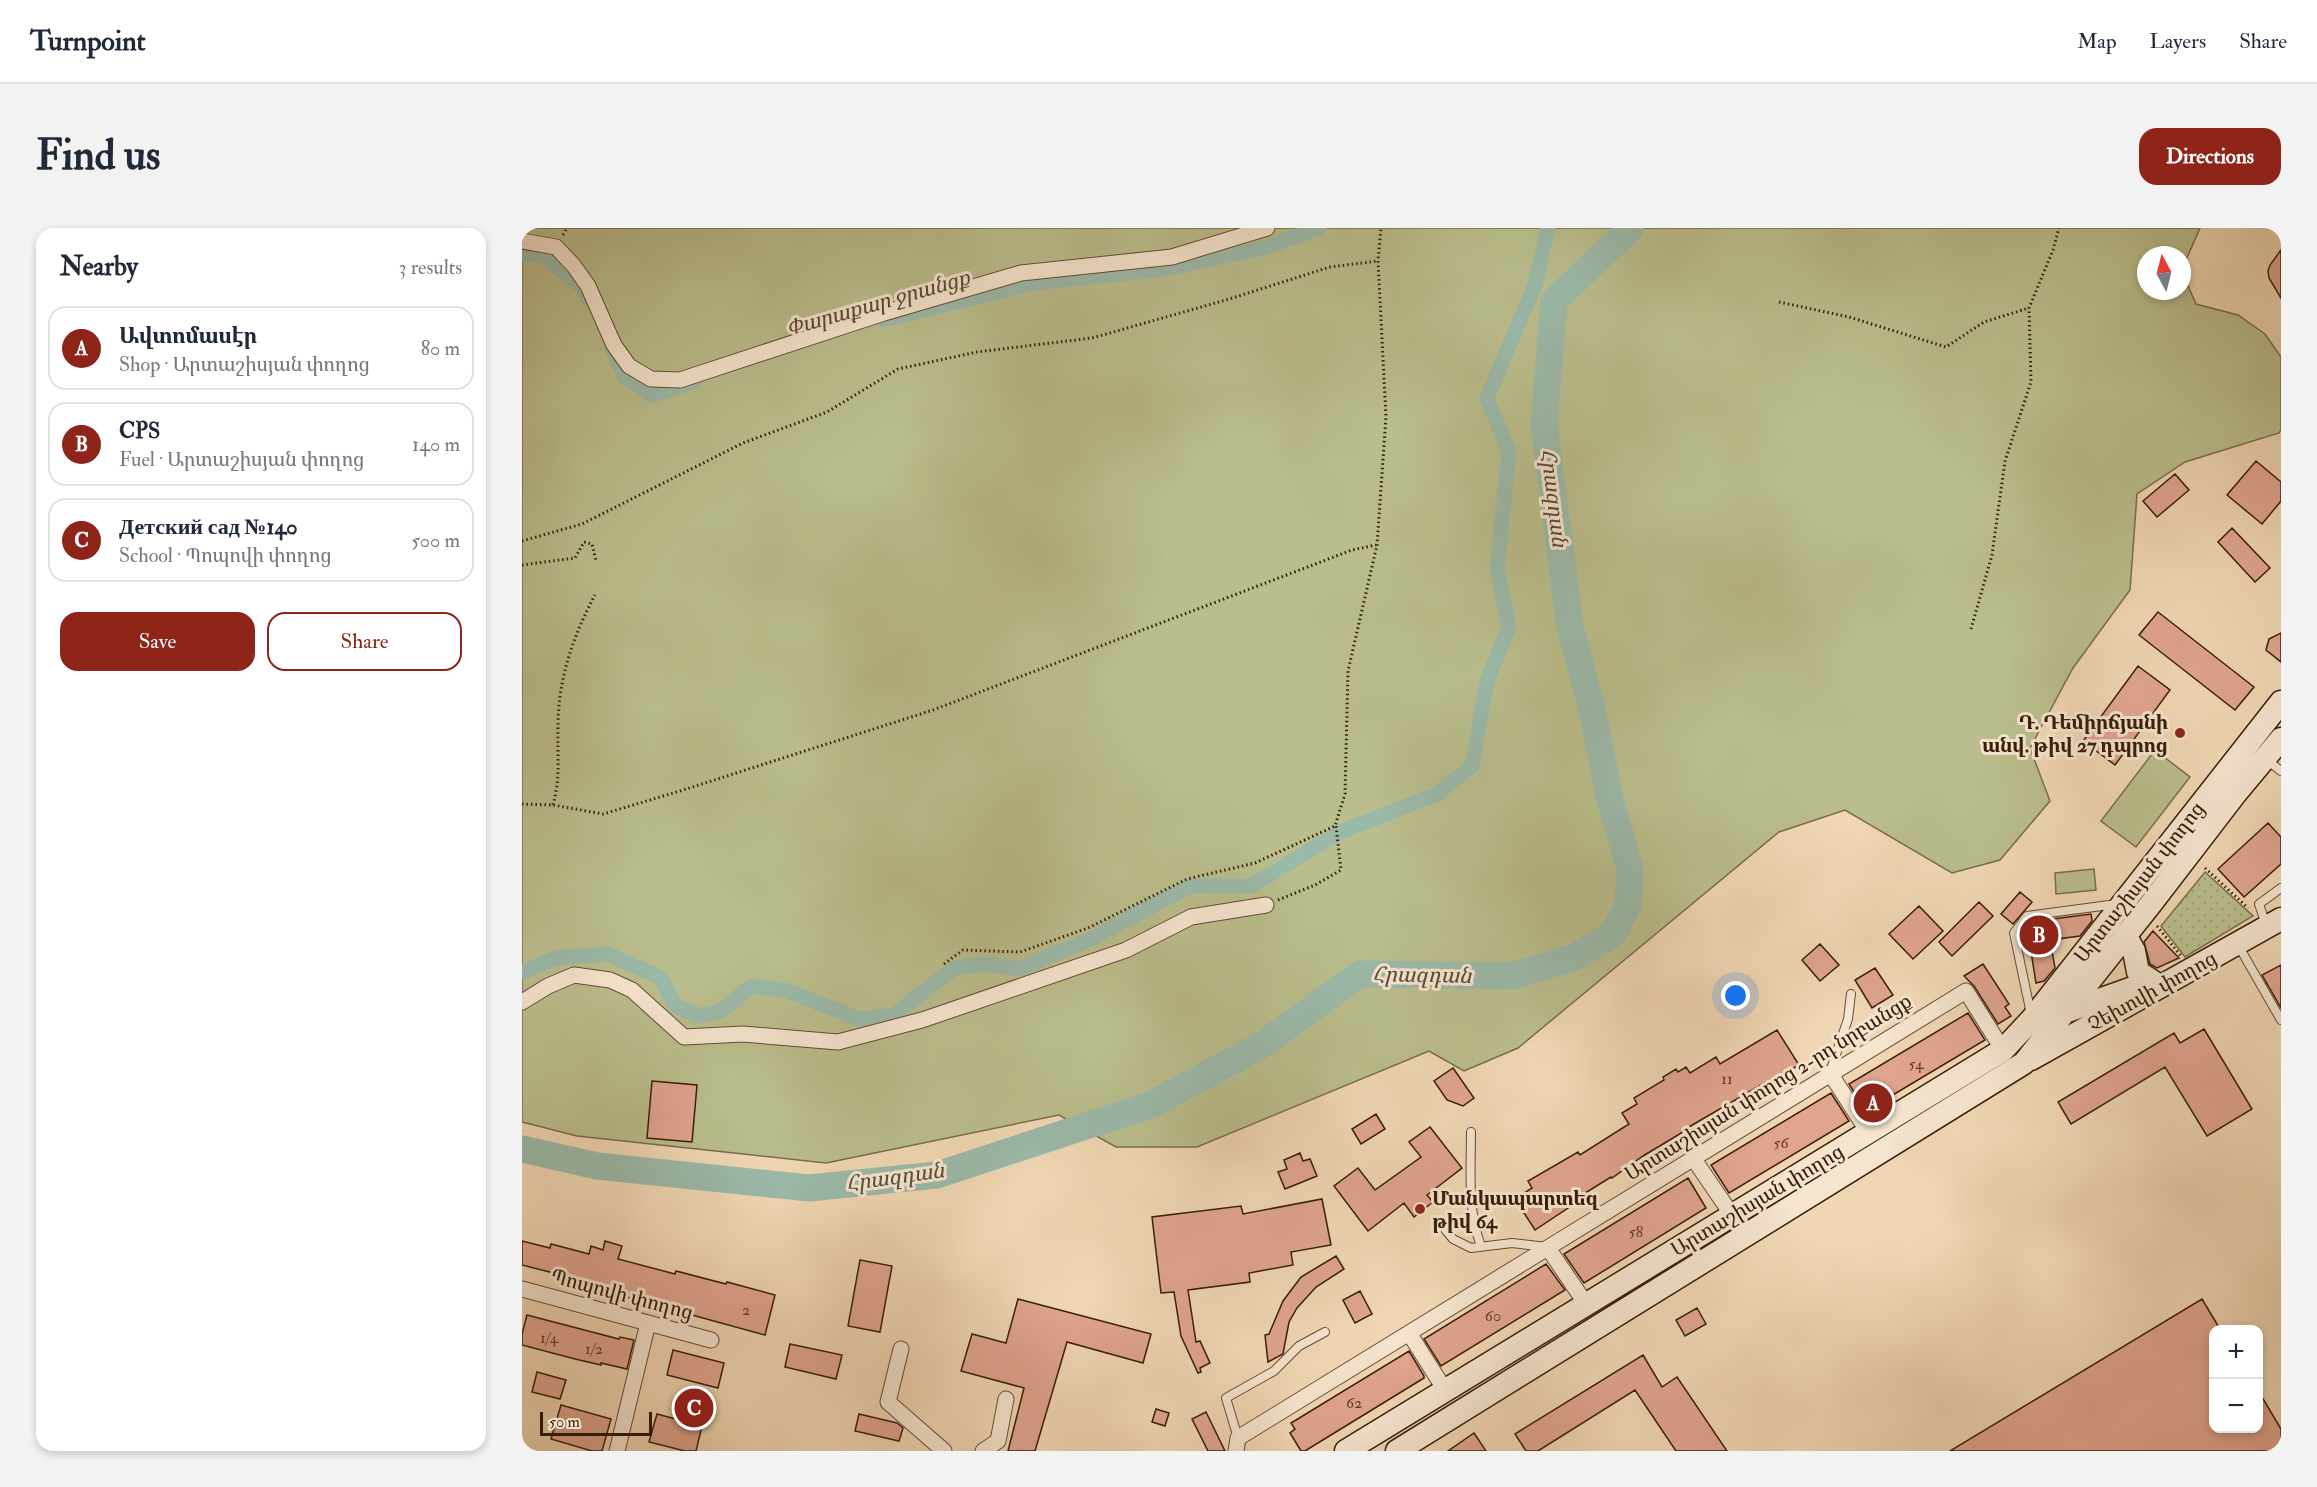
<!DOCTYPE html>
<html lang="en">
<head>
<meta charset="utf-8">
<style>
  body { margin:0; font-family:"IM FELL Double Pica","Noto Serif Armenian",serif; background:#f2f2f3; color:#1f2937 }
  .controls { position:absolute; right:18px; bottom:18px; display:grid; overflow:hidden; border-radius:12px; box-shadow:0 3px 9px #0003 }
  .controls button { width:54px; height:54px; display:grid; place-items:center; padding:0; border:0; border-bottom:2px solid #e0e1e3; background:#fff; color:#1f2937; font:30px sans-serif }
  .compass { position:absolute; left:1615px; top:18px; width:54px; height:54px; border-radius:50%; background:#fff; box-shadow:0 3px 9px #0003; rotate:353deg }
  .scale { position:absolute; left:18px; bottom:15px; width:112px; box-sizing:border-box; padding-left:6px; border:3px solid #381d08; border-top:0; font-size:16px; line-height:21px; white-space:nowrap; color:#381d08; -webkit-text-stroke:4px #f5e4ce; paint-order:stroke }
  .you { position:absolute; left:1214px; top:768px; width:21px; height:21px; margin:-15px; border:4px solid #fff; border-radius:50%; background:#1a73e8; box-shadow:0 0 0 9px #1a73e833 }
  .badge { display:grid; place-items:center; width:39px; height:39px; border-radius:50%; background:#8f2418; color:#fff; font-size:20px; font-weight:700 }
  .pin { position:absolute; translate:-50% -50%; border:3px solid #fff; box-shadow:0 2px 6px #0006 }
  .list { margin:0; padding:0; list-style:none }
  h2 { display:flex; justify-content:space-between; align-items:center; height:78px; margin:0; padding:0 24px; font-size:26px }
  h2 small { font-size:20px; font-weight:400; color:#747a83 }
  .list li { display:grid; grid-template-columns:39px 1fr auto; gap:18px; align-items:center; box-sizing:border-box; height:84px; margin:0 12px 12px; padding:0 12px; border:2px solid #e0e1e3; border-radius:18px }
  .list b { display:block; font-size:22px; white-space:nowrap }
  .list p { margin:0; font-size:20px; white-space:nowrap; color:#747a83 }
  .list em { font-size:20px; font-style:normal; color:#747a83 }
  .actions { display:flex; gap:12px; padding:18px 24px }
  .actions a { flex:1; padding:14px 0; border:2px solid #8f2418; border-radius:18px; text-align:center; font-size:21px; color:#8f2418 }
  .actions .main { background:#8f2418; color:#fff }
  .map { position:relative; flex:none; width:1759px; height:1223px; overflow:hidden; border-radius:18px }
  header { display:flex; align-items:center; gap:36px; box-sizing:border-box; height:84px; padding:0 30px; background:#fff; border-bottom:2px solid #e0e1e3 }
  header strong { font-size:28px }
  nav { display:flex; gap:33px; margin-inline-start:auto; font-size:21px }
  .intro { display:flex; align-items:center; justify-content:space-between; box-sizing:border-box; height:144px; padding:0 36px }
  h1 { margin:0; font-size:42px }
  .button { padding:15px 27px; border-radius:18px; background:#8f2418; color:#fff; font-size:21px; font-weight:700 }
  main { display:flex; gap:36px; padding:0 36px }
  aside { flex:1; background:#fff; border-radius:18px; box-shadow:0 3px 9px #0003 }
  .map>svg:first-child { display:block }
</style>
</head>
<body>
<header>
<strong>Turnpoint</strong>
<nav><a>Map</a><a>Layers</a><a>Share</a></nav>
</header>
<div class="intro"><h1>Find us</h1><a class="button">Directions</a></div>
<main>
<aside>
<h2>Nearby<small>3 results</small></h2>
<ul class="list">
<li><span class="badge">A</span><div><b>Ավտոմասէր</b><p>Shop · Արտաշիսյան փողոց</p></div><em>80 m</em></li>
<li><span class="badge">B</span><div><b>CPS</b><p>Fuel · Արտաշիսյան փողոց</p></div><em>140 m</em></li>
<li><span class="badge">C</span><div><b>Детский сад №140</b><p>School · Պոպովի փողոց</p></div><em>500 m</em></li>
</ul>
<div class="actions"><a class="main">Save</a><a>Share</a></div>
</aside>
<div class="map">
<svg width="1759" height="1223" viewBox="0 0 1759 1223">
  <defs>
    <pattern id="park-dots" width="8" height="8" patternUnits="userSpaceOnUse" patternTransform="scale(1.5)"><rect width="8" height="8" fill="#babd8c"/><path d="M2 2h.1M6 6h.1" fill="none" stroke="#a1a277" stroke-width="1.8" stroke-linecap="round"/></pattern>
  </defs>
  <rect width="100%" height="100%" fill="#f0d6b3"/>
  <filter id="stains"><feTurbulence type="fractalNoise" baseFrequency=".00333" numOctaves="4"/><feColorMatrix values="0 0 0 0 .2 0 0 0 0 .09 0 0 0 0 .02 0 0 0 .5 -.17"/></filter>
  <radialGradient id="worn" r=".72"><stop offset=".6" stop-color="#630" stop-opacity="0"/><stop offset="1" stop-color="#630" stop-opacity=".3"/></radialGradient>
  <path fill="#babd8c" stroke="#796d4a" stroke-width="1.5" d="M0 0H1678L1660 41V27H1624V63H1660V44L1674 76 1716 87 1743 106 1759 129V201L1757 205 1663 234 1615 266 1608 362 1551 440 1508 520 1528 573 1478 632 1430 645 1323 582 1257 604 996 820 942 843 907 823 675 919H594L537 887 304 935 55 908 0 894Z
    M1633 522 1668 549 1614 619 1579 593Z
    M1572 641 1574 662 1534 666 1533 645Z"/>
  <path fill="url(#park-dots)" stroke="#796d4a" stroke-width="1.5" d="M1683 644 1731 688 1663 729 1639 698Z"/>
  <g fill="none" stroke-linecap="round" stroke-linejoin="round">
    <path stroke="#9bb9a9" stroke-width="15" d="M0 26 20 27 60 59 66 70
      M361 92 511 55 643 41 742 20 797 0
      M89 119 103 149 130 167 173 153
      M0 744 34 730 86 726 139 750 153 778 177 788 199 783 229 758 266 763 337 791 372 787 431 741 461 736 497 741 564 713 668 658H729L818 604 915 566 950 538 965 453 987 399 975 340 987 224 965 170 1013 57 1026 0"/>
    <path stroke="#9bb9a9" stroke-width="27" d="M0 921 75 938 287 960 415 947 628 877 738 818 838 746 990 748 1053 729 1091 706 1106 677 1108 642 1087 568 1070 481 1048 399 1022 197 1032 73 1109 0"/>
  </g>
  <path fill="#e0a48f" stroke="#381d08" stroke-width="1.5" d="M1759 22V70L1747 50 1746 43 1748 37Z
    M1734 233 1759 254V273L1740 296 1705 267Z
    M1653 246 1667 262 1635 289 1621 273Z
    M1710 300 1748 340 1733 354 1696 314Z
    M1636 384 1732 459 1713 482 1617 407Z
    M1759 405V434L1744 422 1747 411Z
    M1616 438 1648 462 1593 537 1561 513Z
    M1746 595 1759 609V636L1722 669 1696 641Z
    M1498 664 1510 674 1491 696 1479 686Z
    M1457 674 1471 688 1430 728 1417 714Z
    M1397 678 1421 703 1391 731 1367 706Z
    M1569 686 1570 693 1558 708 1528 712 1533 740 1522 753 1514 755 1505 698 1508 694Z
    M1631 703 1657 730 1635 740 1628 736 1622 714Z
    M1298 716 1317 737 1298 753 1280 732Z
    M1461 736 1487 776 1483 779 1489 788 1476 796 1452 758 1442 748Z
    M1759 737V780L1740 747Z
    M1353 740 1371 767 1350 780 1333 752Z
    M1446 785 1463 812 1344 883 1327 856Z
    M1682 801 1730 881 1685 908 1643 839 1549 896 1536 874 1652 805 1658 815Z
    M1255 802 1277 837 1245 856 1244 854 1160 903 1161 904 1121 928 1090 950 1089 949 1047 975 1049 978 1013 1002 993 971 1010 960 1006 953 1056 924 1058 927 1107 896 1100 885 1115 876 1112 870 1142 852 1141 849 1154 841 1156 844 1164 839 1168 845 1194 829 1198 836Z
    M931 840 952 870 941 878 925 872 912 853Z
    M130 853 175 857 170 914 125 910Z
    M1309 865 1327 893 1207 965 1189 937Z
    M854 886 863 901 839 916 830 901Z
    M908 899 940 940 905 967 911 974 892 989 882 975 846 1003 812 958 836 940 853 962 899 929 887 914Z
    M778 925 781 933 788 931 795 948 763 961 756 944 765 941 762 932Z
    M1166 950 1184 980 1062 1055 1042 1026Z
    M800 971 809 1017 769 1024 771 1037 727 1045 728 1054 666 1062 674 1114 678 1113 688 1135 678 1140 679 1144 676 1145 659 1108 652 1064 639 1065 630 989 719 978 721 986Z
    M0 1013 28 1020 29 1016 67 1026 69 1018 81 1022 83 1013 100 1018 96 1031 153 1046 154 1043 204 1056 205 1054 253 1067 243 1107 93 1066 92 1068 53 1058 55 1051 0 1037Z
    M814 1028 822 1041 794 1059 775 1080 767 1094 761 1126 746 1134 743 1107 747 1106 761 1073 779 1049Z
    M338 1032 370 1038 358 1104 326 1098Z
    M1024 1036 1043 1062 919 1138 902 1111Z
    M838 1063 850 1086 833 1095 821 1072Z
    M496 1071 629 1106 621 1135 545 1114 513 1223H486L502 1160 439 1143 450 1106 484 1115Z
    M1680 1071 1698 1101H1692V1200H1737V1164L1759 1201V1223H1428Z
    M1175 1080 1184 1096 1163 1108 1154 1092Z
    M5 1087 97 1111 98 1109 112 1112 105 1141 79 1135V1137L53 1131 0 1117V1106Z
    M268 1116 320 1127 314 1151 263 1139Z
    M151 1122 202 1135 196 1160 145 1147Z
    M887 1123 902 1148V1150L783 1223H779L768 1205 773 1201 769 1195Z
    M1121 1127 1140 1159 1155 1149 1205 1223H1154L1113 1162 1016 1223H1004L993 1206Z
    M15 1144 44 1152 38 1171 10 1164Z
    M39 1177 89 1191 80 1223H70L29 1211Z
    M634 1181 647 1185 643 1198 630 1194Z
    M684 1184 703 1223H686L670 1191Z
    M135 1186 180 1198 174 1223H163L127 1214Z
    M337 1186 375 1195 381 1200 377 1213 333 1203Z
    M952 1205 964 1223H926Z"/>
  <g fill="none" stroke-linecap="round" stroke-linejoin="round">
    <g stroke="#664b33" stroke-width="10">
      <path id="lane" d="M1745 532 1759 543
        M1743 694 1737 676 1759 660
        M1716 717 1759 792
        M1509 786 1492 705 1505 688 1595 676
        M1308 844 1326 791 1329 766
        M949 904C949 943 945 981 959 1018
        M916 993 931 1011 949 1020 990 1015 1025 1019
        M716 1210 704 1170 752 1143 777 1118 803 1104"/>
    </g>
    <g stroke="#664b33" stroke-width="17">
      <path id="street" d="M0 13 34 19 52 38 66 58 92 117 107 138 129 151 158 152 362 85 499 45 650 29 745 0
        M0 774 26 758 52 747 88 752 110 762 162 809 221 806 316 814 400 792 604 722 669 689 744 677
        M1308 845 1346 904
        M1171 930 1210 987
        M1026 1020 1064 1076
        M0 1061 189 1112
        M887 1105 923 1162
        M379 1121 366 1174 422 1223
        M95 1223 126 1095
        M461 1223 476 1213 484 1171
        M714 1223 716 1210 1444 763 1481 822"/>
    </g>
    <g stroke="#381d08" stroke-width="25">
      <path id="secondary" d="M1603 707 1612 723 1616 744 1630 753
        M1540 785 1619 757
        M1509 831 1759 691
        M824 1223 1481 822 1510 791 1759 474
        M875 1223 1502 835 1628 677 1714 565 1759 511"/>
    </g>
    <path stroke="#381d08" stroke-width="3" stroke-dasharray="1.5 3" stroke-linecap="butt" d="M41 7 45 0
      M1257 74 1327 89 1424 119 1462 94 1507 80
      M0 313 60 296 221 215 305 184 376 141 455 124 570 110 704 72 808 39 856 33
      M0 337 53 330 62 314 70 316 74 333
      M1449 401 1470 327 1483 233 1509 154 1507 80 1531 22 1537 0
      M0 576 31 577 81 586 158 563 411 482 830 322 854 317
      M31 577C39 548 35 528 36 499 36 451 51 408 73 367
      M1683 640 1726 680
      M756 672 793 657 819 642 814 598
      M1635 698 1659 728
      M422 736 441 722 498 724 566 700 665 651 733 635 813 598 823 566 826 443 855 317 864 189 856 33 859 0"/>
    <use href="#lane" stroke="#f5e4ce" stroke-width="8"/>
    <use href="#street" stroke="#f5e4ce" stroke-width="15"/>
    <use href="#secondary" stroke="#f5e4ce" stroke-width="22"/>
  </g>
  <g fill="#8f2418" stroke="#f5e4ce" stroke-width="2">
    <circle cx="1658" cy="505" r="6"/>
    <circle cx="898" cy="981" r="6"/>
  </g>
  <g text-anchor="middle" stroke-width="6" stroke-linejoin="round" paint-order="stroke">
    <g font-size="16" fill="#623f2a">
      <text x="1394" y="841">54</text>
      <text x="1205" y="856">11</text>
      <text x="1259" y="920">56</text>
      <text x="1114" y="1009">58</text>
      <text x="224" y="1087">2</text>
      <text x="971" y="1093">60</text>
      <text x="27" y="1115">1/4</text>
      <text x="72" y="1126">1/2</text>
      <text x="832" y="1180">62</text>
    </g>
    <g font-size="20" font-weight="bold" fill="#381d08" stroke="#f5e4ce" text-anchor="end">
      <text x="1646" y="501">Դ. Դեմիրճյանի<tspan x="1646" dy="23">անվ. թիվ 27 դպրոց</tspan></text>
      <text x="910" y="977" text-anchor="start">Մանկապարտեզ<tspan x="910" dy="23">թիվ 64</tspan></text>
    </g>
    <g font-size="20" fill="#381d08" stroke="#f5e4ce">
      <text transform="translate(1617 654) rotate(-52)" y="7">Արտաշիսյան փողոց</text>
      <text transform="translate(1630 763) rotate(-29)" y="7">Չեխովի փողոց</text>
      <text transform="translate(1246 859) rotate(-32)" y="7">Արտաշիսյան փողոց 2-րդ նրբանցք</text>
      <text transform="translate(1235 972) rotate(-31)" y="7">Արտաշիսյան փողոց</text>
      <text transform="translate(100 1066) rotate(15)" y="7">Պոպովի փողոց</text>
    </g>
    <g font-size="21" font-style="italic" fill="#564c38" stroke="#f5e4ce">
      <text transform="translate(356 75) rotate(-16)" y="7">Փարաքար ջրանցք</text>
      <text transform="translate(1032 270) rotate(83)" y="7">Հրազդան</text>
      <text transform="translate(900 747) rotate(1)" y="7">Հրազդան</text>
      <text transform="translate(373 949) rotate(-8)" y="7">Հրազդան</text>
    </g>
  </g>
  <rect width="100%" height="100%" filter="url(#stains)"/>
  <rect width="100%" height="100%" fill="url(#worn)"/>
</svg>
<div class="controls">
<button>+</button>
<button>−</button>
</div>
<svg class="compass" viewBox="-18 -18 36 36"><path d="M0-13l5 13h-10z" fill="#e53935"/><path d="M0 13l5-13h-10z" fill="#747a83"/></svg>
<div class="scale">50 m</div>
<div class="you"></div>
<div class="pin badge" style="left:1351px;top:875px">A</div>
<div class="pin badge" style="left:1517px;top:707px">B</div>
<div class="pin badge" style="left:172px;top:1180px">C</div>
</div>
</main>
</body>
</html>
